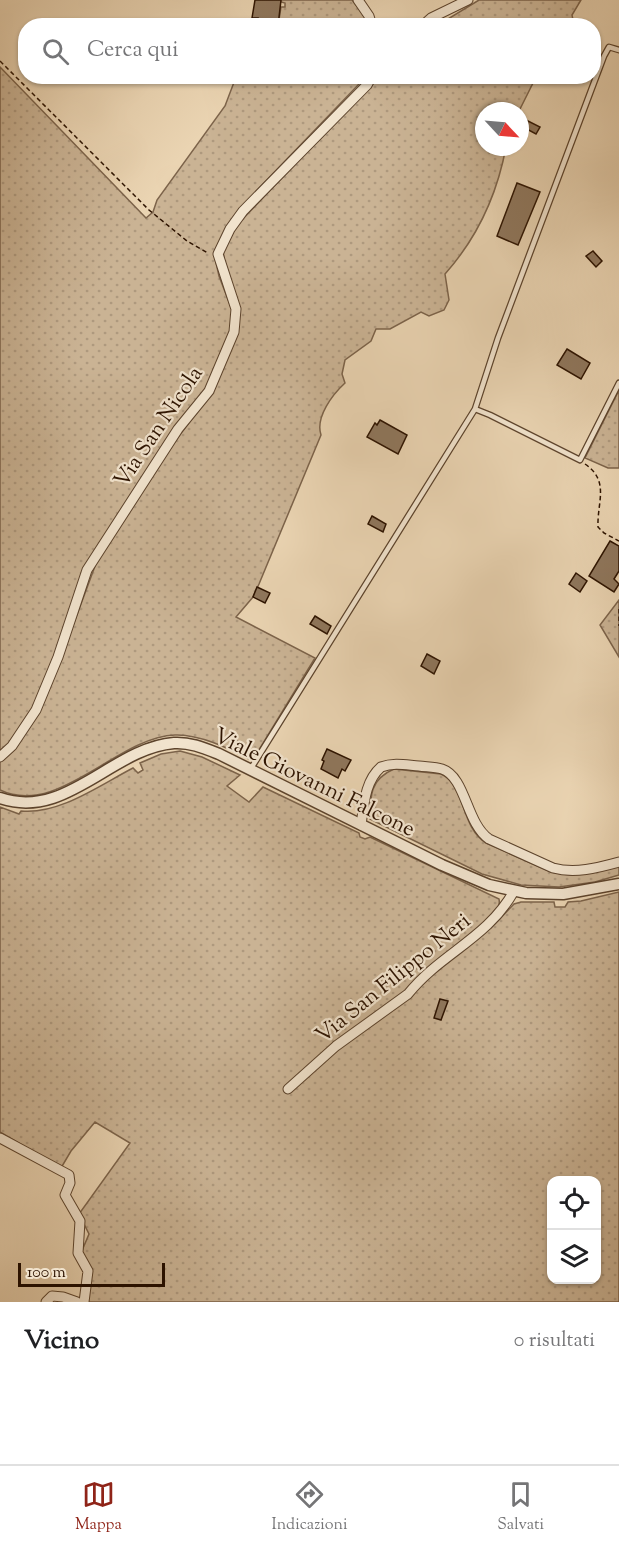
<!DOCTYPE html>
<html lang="it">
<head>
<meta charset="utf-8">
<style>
  body { margin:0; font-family:"Sorts Mill Goudy",serif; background:#f2f2f2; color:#202124 }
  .controls { position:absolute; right:18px; bottom:18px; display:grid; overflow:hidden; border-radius:12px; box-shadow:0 2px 4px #0004 }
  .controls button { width:54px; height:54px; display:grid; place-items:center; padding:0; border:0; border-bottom:2px solid #e0e0e0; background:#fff; color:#202124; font:30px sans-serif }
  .compass { position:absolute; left:475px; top:102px; width:54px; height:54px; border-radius:50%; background:#fff; box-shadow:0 2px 4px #0004; rotate:116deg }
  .scale { position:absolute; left:18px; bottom:15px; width:147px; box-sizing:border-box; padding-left:6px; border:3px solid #2d1300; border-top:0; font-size:16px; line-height:21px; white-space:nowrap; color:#2d1300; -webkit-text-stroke:4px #f1e3cd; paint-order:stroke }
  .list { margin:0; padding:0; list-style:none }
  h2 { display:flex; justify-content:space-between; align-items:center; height:78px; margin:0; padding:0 24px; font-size:26px }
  h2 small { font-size:20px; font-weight:400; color:#757577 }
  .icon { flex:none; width:33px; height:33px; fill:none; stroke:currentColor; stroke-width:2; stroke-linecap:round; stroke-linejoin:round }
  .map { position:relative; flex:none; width:619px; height:1302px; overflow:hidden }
  .search { position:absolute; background:#fff; box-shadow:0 2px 4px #0004; left:18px; right:18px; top:18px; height:66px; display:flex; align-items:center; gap:15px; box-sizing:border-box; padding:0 21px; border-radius:24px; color:#757577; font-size:22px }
  .sheet { height:162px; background:#fff }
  nav { display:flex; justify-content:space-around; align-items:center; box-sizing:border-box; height:84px; border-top:2px solid #e0e0e0; background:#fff; font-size:16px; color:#757577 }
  nav a { display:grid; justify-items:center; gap:3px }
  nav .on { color:#8f2418 }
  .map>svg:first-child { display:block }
</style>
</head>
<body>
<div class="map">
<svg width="619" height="1302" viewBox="0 0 619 1302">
  <defs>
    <pattern id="grass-dots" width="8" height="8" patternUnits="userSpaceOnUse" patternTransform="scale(1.5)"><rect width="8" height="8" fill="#cab394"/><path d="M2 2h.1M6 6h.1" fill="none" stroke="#ae997e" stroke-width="1.8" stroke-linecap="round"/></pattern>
  </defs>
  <rect width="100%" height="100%" fill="#ead4b2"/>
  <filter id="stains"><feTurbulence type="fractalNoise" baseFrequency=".00333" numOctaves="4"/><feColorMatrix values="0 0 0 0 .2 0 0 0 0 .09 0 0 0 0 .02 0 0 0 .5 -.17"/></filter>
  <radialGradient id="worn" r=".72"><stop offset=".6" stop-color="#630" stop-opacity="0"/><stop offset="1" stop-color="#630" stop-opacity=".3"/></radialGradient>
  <path fill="url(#grass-dots)" stroke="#7c634a" stroke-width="1.5" fill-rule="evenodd" d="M281 0H352L364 15 367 26H278L281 7H285V3L281 2Z
    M479 0H581L572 15 574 25H438Z
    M0 67 146 218 153 212 157 200 225 106 236 77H363L360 83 241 207 215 258 219 276 232 310 231 334 207 388 85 569 56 655 34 708 11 743 0 752Z
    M378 77H536L519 111H484V147H506C497 195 478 237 445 274L449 300 444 310 429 316 421 312 390 329H376L371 341 345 360 342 374 345 383C333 394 315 417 321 435L259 584 253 597 236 617 315 658 254 758 249 759C228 748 199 734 175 735 117 737 58 818 0 790V761L16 747 61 658 98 558 176 440 212 392 239 327 226 273 223 250 237 225Z
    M619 390V468H608L585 458Z
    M619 600V657L600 625Z
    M180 751 202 757 240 775 227 786 249 802 263 787 359 833 360 837 365 839 370 837 499 899C501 910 493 914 485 921L491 928 514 904 521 902H554L555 907H565L568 902 581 901 619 892V1302H88L91 1271 81 1253 89 1234 79 1214 130 1143 95 1122 71 1151 61 1168 0 1132V807L19 814 21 811C59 815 100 785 133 768L138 773 143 770 140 763 161 754ZM552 1180H596V1280H552Z
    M394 769 441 774C466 785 460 827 486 843L551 872 562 874 572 875 619 865V875L595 882 559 887 521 885 482 874 370 819C370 796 370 779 394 769Z"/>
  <path fill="#8f775d" stroke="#2d1300" stroke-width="1.5" d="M255 0H281L278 26H256L258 18H252Z
    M524 119 540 127 536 134 521 126Z
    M517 183 540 192 518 245 497 236Z
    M593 251 602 261 596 267 586 256Z
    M567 349 590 363 581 379 557 365Z
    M380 420 407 435 398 454 367 437 375 423 377 425Z
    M372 516 386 524 383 532 368 524Z
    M610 541 619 546V571L614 579 619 584 614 592 589 576Z
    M576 573 587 581 580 592 569 584Z
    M257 587 270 593 265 603 253 597Z
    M315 616 331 626 327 634 310 624Z
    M427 654 440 661 434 674 421 666Z
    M327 749 351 760 345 771 342 769 338 778 321 769 324 761 322 760Z
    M440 999 448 1001 441 1020 434 1018Z"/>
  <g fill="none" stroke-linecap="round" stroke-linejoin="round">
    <g stroke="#5c432c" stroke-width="7">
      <path id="service" d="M475 409 490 415 580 460 619 383
        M250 770 475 409 498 338 604 56 609 47 619 50"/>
    </g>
    <g stroke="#5c432c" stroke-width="11">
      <path id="minor" d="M358 0 369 16 372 26
        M422 26 431 18 468 0
        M0 757 12 746 36 710 58 657 87 570 178 429 209 391 234 332 236 309 218 254 230 229 243 211 367 85 372 76
        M361 825C364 804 365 781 381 767 394 762 406 765 419 766 426 767 435 767 442 769 466 777 466 823 489 839L553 868C575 874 597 868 619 862
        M288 1089 336 1046 408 994C441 953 487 939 514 891
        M0 1138 69 1175 70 1183 65 1195 80 1221 78 1253 88 1271 84 1302
        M46 1302 52 1296 63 1297 77 1302"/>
    </g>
    <g stroke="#5c432c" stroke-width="13">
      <path id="tertiary" d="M0 798C66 821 112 748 174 743 190 742 204 748 219 754L442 865 489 885 526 893 563 894 619 884"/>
    </g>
    <path stroke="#2d1300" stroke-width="1.5" stroke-dasharray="4.5 3" stroke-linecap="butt" d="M0 61 149 210 187 241 208 253
      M585 464C610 481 597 502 598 527L604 533 619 541
      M619 609V626"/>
    <use href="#service" stroke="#f1e3cd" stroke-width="4.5"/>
    <use href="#minor" stroke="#f1e3cd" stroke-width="9"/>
    <use href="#tertiary" stroke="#f1e3cd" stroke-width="10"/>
  </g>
  <g text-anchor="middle" stroke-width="4.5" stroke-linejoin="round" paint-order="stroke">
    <g font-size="22" fill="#2d1300" stroke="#f1e3cd">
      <text transform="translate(157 426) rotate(-56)" y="8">Via San Nicola</text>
      <text transform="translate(315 781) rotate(26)" y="8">Viale Giovanni Falcone</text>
      <text transform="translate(392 977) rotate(-39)" y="8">Via San Filippo Neri</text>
    </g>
  </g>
  <rect width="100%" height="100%" filter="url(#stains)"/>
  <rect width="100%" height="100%" fill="url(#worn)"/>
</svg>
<div class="controls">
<button><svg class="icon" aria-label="locate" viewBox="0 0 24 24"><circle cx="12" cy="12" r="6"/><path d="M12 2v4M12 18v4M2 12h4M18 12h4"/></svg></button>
<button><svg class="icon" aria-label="layers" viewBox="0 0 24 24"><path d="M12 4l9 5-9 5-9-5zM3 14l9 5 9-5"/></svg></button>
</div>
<svg class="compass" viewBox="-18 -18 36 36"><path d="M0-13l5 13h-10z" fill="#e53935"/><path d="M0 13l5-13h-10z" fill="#757577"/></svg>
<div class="scale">100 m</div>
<div class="search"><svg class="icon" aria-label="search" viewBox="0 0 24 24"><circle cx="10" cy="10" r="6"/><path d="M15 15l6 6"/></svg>Cerca qui</div>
</div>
<section class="sheet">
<h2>Vicino<small>0 risultati</small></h2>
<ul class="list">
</ul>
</section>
<nav>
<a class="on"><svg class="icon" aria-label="map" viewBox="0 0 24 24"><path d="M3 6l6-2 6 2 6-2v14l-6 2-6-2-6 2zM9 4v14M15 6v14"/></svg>Mappa</a>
<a><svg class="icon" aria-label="directions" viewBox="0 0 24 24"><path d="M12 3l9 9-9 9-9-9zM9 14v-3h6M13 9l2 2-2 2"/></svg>Indicazioni</a>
<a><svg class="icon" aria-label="saved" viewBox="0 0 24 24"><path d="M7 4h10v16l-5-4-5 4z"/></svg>Salvati</a>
</nav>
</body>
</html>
